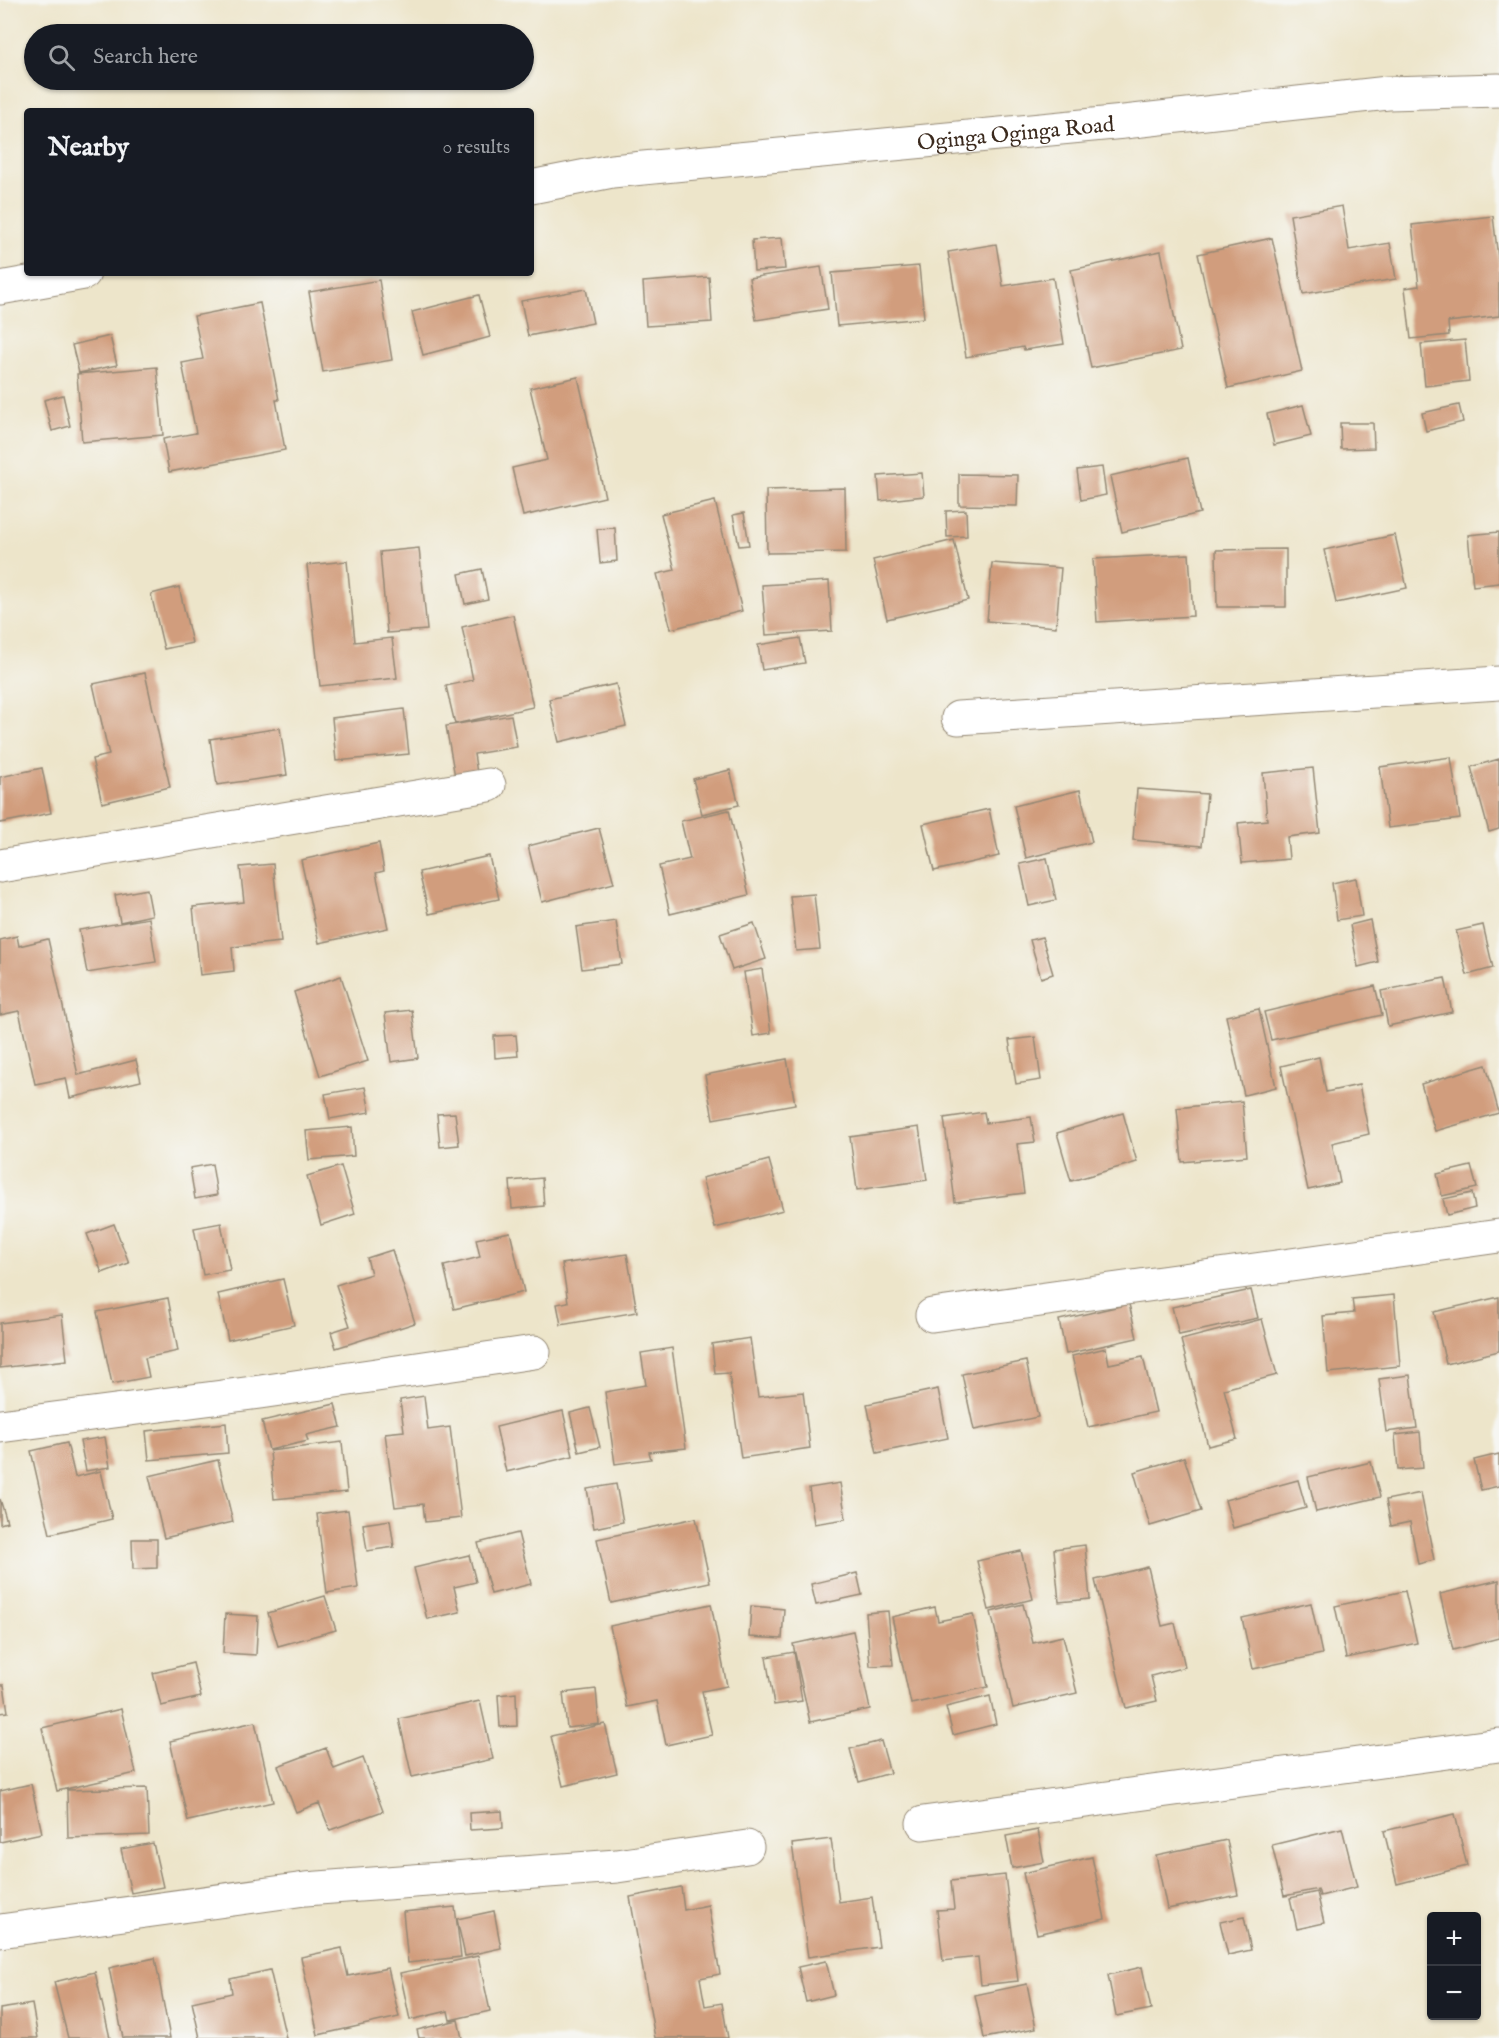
<!DOCTYPE html>
<html lang="en">
<head>
<meta charset="utf-8">
<style>
  body { margin:0; font-family:"IM FELL English",serif; background:#20242c; color:#f1f3f6 }
  .controls { position:absolute; right:18px; bottom:18px; display:grid; overflow:hidden; border-radius:6px; box-shadow:0 2px 4px #0004 }
  .controls button { width:54px; height:54px; display:grid; place-items:center; padding:0; border:0; border-bottom:2px solid #363941; background:#171b24; color:#f1f3f6; font:30px sans-serif }
  .list { margin:0; padding:0; list-style:none }
  h2 { display:flex; justify-content:space-between; align-items:center; height:78px; margin:0; padding:0 24px; font-size:26px }
  h2 small { font-size:20px; font-weight:400; color:#9ea1a6 }
  .icon { flex:none; width:33px; height:33px; fill:none; stroke:currentColor; stroke-width:2; stroke-linecap:round; stroke-linejoin:round }
  .map { position:relative; flex:none; width:1499px; height:2038px; overflow:hidden }
  .search { position:absolute; background:#171b24; box-shadow:0 2px 4px #0004; left:24px; top:24px; width:510px; height:66px; display:flex; align-items:center; gap:15px; box-sizing:border-box; padding:0 21px; border-radius:33px; color:#9ea1a6; font-size:22px }
  .panel { position:absolute; background:#171b24; box-shadow:0 2px 4px #0004; left:24px; top:108px; width:510px; height:168px; border-radius:6px }
  .map>svg:first-child { display:block }
</style>
</head>
<body>
<div class="map">
<svg width="1499" height="2038" viewBox="0 0 1499 2038">
  <rect width="100%" height="100%" fill="#f6f6f2"/>
  <filter id="ink" filterUnits="userSpaceOnUse"><feTurbulence type="fractalNoise" baseFrequency=".0167" numOctaves="2"/><feDisplacementMap in="SourceGraphic" scale="12" xChannelSelector="R" yChannelSelector="G"/><feConvolveMatrix kernelMatrix="1 2 1 2 8 2 1 2 1" color-interpolation-filters="sRGB"/></filter>
  <filter id="wash" filterUnits="userSpaceOnUse"><feTurbulence type="fractalNoise" baseFrequency=".008" numOctaves="4" result="noise"/><feDisplacementMap in="SourceGraphic" scale="24" xChannelSelector="R" yChannelSelector="G"/><feGaussianBlur stdDeviation="1.35" result="paint"/><feColorMatrix in="noise" values="0 0 0 0 0 0 0 0 0 0 0 0 0 0 0 0 0 1.4 0 .05"/><feComposite in="paint" operator="in"/></filter>
  <g filter="url(#wash)">
    <rect width="100%" height="100%" fill="#ede5ca"/>
    <g id="blocks">
      <path fill="#d19d7d" d="M1342 206 1349 250 1390 243 1396 279 1303 294 1290 215Z
        M1493 216 1499 266V316L1448 322 1449 335 1411 339 1405 288 1419 286 1412 225Z
        M782 238 785 269 754 271 752 240Z
        M1272 238 1302 371 1228 388 1198 254Z
        M996 244 1003 286 1053 278 1064 344 1024 350 1023 347 966 357 948 252Z
        M1161 251 1181 350 1091 368 1071 270Z
        M919 266 924 318 837 326 832 273Z
        M821 267 828 309 756 320 749 278Z
        M709 277 712 322 646 326 643 282Z
        M379 280 392 360 323 372 309 292Z
        M586 289 593 323 528 336 521 301Z
        M479 295 490 337 423 355 412 312Z
        M260 303 279 400H276L285 450 169 472 163 439 196 433 182 363 203 359 194 316Z
        M110 336 117 365 79 373 72 345Z
        M1465 340 1469 381 1425 386 1421 344Z
        M157 367 163 435 82 442 77 374Z
        M578 377 605 497 523 516 512 468 547 460 530 388Z
        M63 395 70 426 52 431 44 400Z
        M1303 405 1311 436 1274 445 1267 414Z
        M1459 405 1463 422 1426 431 1422 413Z
        M1340 423H1373L1374 448 1341 449Z
        M1188 458 1200 513 1122 532 1110 476Z
        M1102 467 1106 495 1081 500 1077 470Z
        M922 473 924 496 880 501 878 476Z
        M959 474 1018 475 1017 506 959 505Z
        M845 488 846 552 767 553 766 490Z
        M715 501 742 611 671 629 657 574 675 570 661 514Z
        M966 510 967 536 947 537 946 511Z
        M744 513 749 545 739 546 733 515Z
        M615 528 617 561 600 563 597 529Z
        M1499 532V583L1473 586 1468 535Z
        M1395 535 1407 588 1336 603 1324 550Z
        M954 540 968 600 887 619 873 560Z
        M419 548 427 630 387 633 380 552Z
        M1286 549V607H1217L1216 550Z
        M1189 554 1193 616 1097 622 1093 559Z
        M347 561 355 642 392 638 397 678 320 686 307 565Z
        M992 563 1061 568 1056 627 987 621Z
        M482 569 488 599 465 604 459 574Z
        M829 581 832 631 766 635 762 585Z
        M179 587 192 643 164 649 151 594Z
        M513 615 533 707 455 724 446 686 473 680 462 627Z
        M800 638 805 663 762 670 758 645Z
        M145 673 170 787 102 803 92 759 109 755 93 684Z
        M616 684 626 726 559 742 549 699Z
        M404 709 409 754 336 761 332 718Z
        M511 715 517 747 474 754 477 773 455 777 446 726Z
        M280 728 287 775 217 785 210 739Z
        M1451 757 1460 819 1388 828 1380 767Z
        M1499 759V829L1489 832 1471 767Z
        M42 768 51 813 0 823V777Z
        M1313 768 1320 833 1287 837 1289 859 1242 863 1238 823 1267 820 1263 773Z
        M730 770 739 805 702 814 693 779Z
        M1137 789 1207 794 1202 846 1133 840Z
        M1080 790 1092 842 1026 858 1014 806Z
        M989 809 999 856 934 871 923 824Z
        M729 810 749 895 670 914 659 866 690 859 681 821Z
        M599 828 614 883 542 902 528 846Z
        M379 843 384 871 376 873 388 928 319 943 301 860Z
        M489 856 499 899 429 914 419 872Z
        M1047 858 1056 900 1029 906 1020 864Z
        M273 864 281 942 232 947 234 971 200 975 193 907 244 902 240 867Z
        M1356 878 1362 916 1337 920 1332 883Z
        M147 889 152 915 120 922 115 895Z
        M814 894 820 949 796 951 790 896Z
        M149 918 156 962 87 973 79 930Z
        M1370 920 1378 962 1358 967 1350 925Z
        M616 921 622 964 582 969 576 927Z
        M754 923 766 959 732 970 720 934Z
        M1483 925 1493 968 1467 975 1456 931Z
        M17 936 19 946 48 939 78 1075 136 1060 141 1081 70 1098 66 1078 35 1084 19 1011 0 1015V940Z
        M1042 937 1053 974 1041 978 1030 940Z
        M762 969 771 1033 753 1036 744 972Z
        M341 976 368 1061 320 1076 294 992Z
        M1445 978 1452 1012 1388 1026 1381 991Z
        M1375 986 1382 1015 1271 1040 1264 1012Z
        M1259 1009 1276 1087 1244 1095 1226 1016Z
        M412 1010 418 1058 391 1062 385 1013Z
        M516 1035 518 1056 495 1058 494 1036Z
        M1035 1037 1041 1080 1016 1084 1009 1040Z
        M1319 1057 1326 1092 1359 1085 1369 1134 1332 1143 1340 1183 1308 1190 1281 1066Z
        M787 1059 795 1104 713 1119 705 1075Z
        M1486 1065 1499 1113 1435 1131 1421 1084Z
        M365 1087 370 1112 330 1119 325 1094Z
        M1242 1101 1247 1156 1182 1162 1177 1108Z
        M984 1112 986 1123 1031 1117 1035 1142 1017 1144 1024 1193 955 1202 944 1118Z
        M455 1113 459 1145 440 1147 437 1114Z
        M1123 1113 1137 1162 1071 1181 1057 1133Z
        M352 1127 354 1156 309 1160 306 1131Z
        M919 1127 927 1180 857 1190 850 1137Z
        M769 1160 783 1210 715 1228 702 1178Z
        M212 1164 217 1195 195 1199 190 1168Z
        M341 1166 355 1214 321 1225 307 1176Z
        M1471 1166 1477 1188 1442 1196 1437 1174Z
        M542 1178 544 1206 512 1209 510 1181Z
        M1472 1193 1475 1208 1447 1215 1443 1199Z
        M221 1223 230 1270 203 1275 194 1228Z
        M114 1224 129 1263 102 1273 87 1234Z
        M510 1232 524 1292 454 1309 444 1266 480 1257 476 1239Z
        M392 1250 415 1323 336 1348 331 1332 350 1326 336 1285 371 1274 367 1258Z
        M627 1254 637 1312 561 1325 557 1304 568 1302 562 1264Z
        M283 1279 294 1325 228 1340 218 1294Z
        M1251 1290 1258 1318 1179 1335 1172 1307Z
        M1394 1295 1400 1366 1328 1373 1323 1316 1354 1313 1352 1299Z
        M1499 1297V1351L1446 1364 1434 1312Z
        M168 1298 178 1351 145 1358 149 1377 112 1384 97 1312Z
        M1129 1304 1137 1338 1066 1354 1059 1320Z
        M62 1315 67 1360 0 1368V1323Z
        M1262 1319 1277 1375 1224 1389 1237 1439 1208 1446 1181 1340Z
        M750 1338 758 1397 803 1392 810 1448 741 1458 729 1373 715 1374 712 1344Z
        M672 1348 686 1448 649 1452 651 1459 615 1464 605 1392 646 1385 641 1353Z
        M1106 1348 1109 1364 1143 1357 1156 1412 1088 1427 1072 1356Z
        M1026 1361 1038 1417 974 1430 962 1374Z
        M1410 1375 1417 1428 1386 1432 1379 1379Z
        M938 1389 948 1438 877 1453 867 1404Z
        M424 1396 428 1430 450 1427 461 1518 425 1522 423 1504 395 1507 385 1433 404 1431 400 1400Z
        M335 1404 341 1427 306 1435 308 1441 269 1450 262 1421Z
        M590 1408 600 1447 579 1452 570 1413Z
        M563 1411 573 1456 506 1472 496 1427Z
        M226 1423 228 1453 149 1460 146 1431Z
        M1420 1432 1423 1468 1398 1470 1395 1435Z
        M105 1437 110 1467 86 1471 80 1441Z
        M342 1442 347 1492 274 1499 270 1451Z
        M67 1443 75 1477 101 1471 112 1519 50 1534 31 1451Z
        M1499 1454V1486L1481 1490 1474 1460Z
        M1184 1457 1201 1511 1150 1526 1134 1472Z
        M218 1460 233 1522 164 1538 149 1476Z
        M1371 1462 1380 1497 1316 1512 1308 1477Z
        M1298 1480 1306 1508 1233 1528 1225 1500Z
        M840 1483 846 1519 814 1524 809 1488Z
        M616 1484 623 1522 594 1528 587 1489Z
        M1421 1493 1434 1560 1418 1564 1410 1522 1391 1526 1386 1500Z
        M0 1499 7 1522 0 1524Z
        M348 1510 358 1588 327 1593 317 1514Z
        M696 1518 710 1582 611 1603 597 1539Z
        M390 1520 394 1547 367 1551 363 1524Z
        M518 1533 531 1584 491 1594 478 1543Z
        M132 1539H157V1568L133 1569Z
        M1085 1545 1090 1599 1059 1602 1054 1549Z
        M1021 1551 1033 1599 989 1610 977 1561Z
        M469 1555 476 1582 454 1587 460 1612 427 1619 414 1568Z
        M1148 1567 1162 1626 1175 1623 1185 1667 1151 1676 1157 1701 1126 1708 1095 1580Z
        M857 1573 862 1595 816 1605 811 1584Z
        M1499 1580V1638L1453 1650 1440 1594Z
        M1405 1591 1417 1643 1346 1658 1335 1606Z
        M325 1596 336 1630 278 1646 268 1613Z
        M1311 1603 1322 1654 1253 1669 1242 1618Z
        M711 1604 727 1686 702 1691 712 1735 666 1745 657 1701 627 1707 610 1626Z
        M1023 1604 1033 1643 1063 1636 1077 1693 1013 1708 991 1612Z
        M751 1606 784 1609 782 1639 749 1637Z
        M935 1607 938 1621 973 1614 988 1687 911 1704 892 1617Z
        M888 1611 893 1665 870 1666 866 1613Z
        M225 1614 258 1616 256 1655 223 1653Z
        M853 1631 870 1709 810 1722 793 1644Z
        M794 1652 802 1701 774 1705 766 1657Z
        M193 1663 201 1697 161 1706 153 1673Z
        M0 1685H4L8 1712 0 1713Z
        M596 1689 599 1724 567 1728 563 1693Z
        M516 1693 517 1726 500 1727 498 1695Z
        M990 1696 996 1724 953 1735 946 1707Z
        M480 1701 493 1759 412 1777 399 1719Z
        M121 1709 136 1773 57 1791 42 1728Z
        M255 1722 273 1802 188 1821 170 1741Z
        M605 1724 617 1773 563 1786 551 1736Z
        M881 1741 890 1773 859 1782 850 1749Z
        M326 1748 334 1769 363 1758 383 1811 330 1830 319 1803 296 1812 278 1766Z
        M31 1784 42 1833 0 1842V1791Z
        M147 1788 149 1835 68 1838 67 1790Z
        M502 1811 503 1828 470 1830 469 1813Z
        M1455 1814 1467 1866 1397 1884 1384 1831Z
        M1342 1828 1357 1887 1320 1896 1318 1889 1284 1896 1272 1845Z
        M1038 1830 1044 1862 1012 1868 1006 1836Z
        M831 1839 839 1902 872 1897 879 1947 808 1957 792 1844Z
        M1227 1840 1238 1895 1167 1909 1156 1855Z
        M153 1843 163 1887 131 1893 121 1849Z
        M1092 1857 1105 1919 1037 1934 1023 1873Z
        M1005 1875 1018 1981 981 1985 978 1957 943 1961 937 1910 954 1909 951 1881Z
        M681 1887 684 1910 708 1905 720 1974 700 1978 705 2006 722 2003 728 2038H655L630 1897Z
        M1317 1892 1324 1923 1297 1929 1290 1898Z
        M455 1907 461 1957 408 1963 403 1912Z
        M494 1911 501 1948 465 1956 457 1919Z
        M1244 1917 1251 1950 1228 1955 1220 1922Z
        M342 1948 348 1976 388 1968 399 2017 318 2035 301 1957Z
        M478 1956 490 2011 450 2020 448 2011 410 2020 400 1973Z
        M155 1958 170 2038H123L109 1968Z
        M826 1961 834 1995 806 2002 798 1967Z
        M1142 1967 1151 2009 1116 2016 1108 1975Z
        M270 1970 286 2038H200L192 2002 232 1993 230 1979Z
        M95 1972 110 2038H68L54 1982Z
        M1027 1984 1036 2028 984 2038 975 1995Z
        M32 2004 38 2038H0V2009Z
        M458 2020 462 2038H419L417 2030Z"/>
    </g>
  </g>
  <g filter="url(#ink)">
    <use href="#blocks" fill-opacity="0" stroke="#948874" stroke-width="1.5"/>
    <g fill="none" stroke-linecap="round" stroke-linejoin="round">
      <g stroke="#948874" stroke-width="35">
        <path id="street" d="M958 718 1499 683
          M0 866 489 785
          M932 1315 1499 1236
          M0 1426 260 1392 534 1352
          M923 1823 1499 1745
          M0 1931 305 1889 617 1866 747 1847"/>
      </g>
      <g stroke="#948874" stroke-width="35">
        <g id="secondary">
          <path id="s1" d="M531 187 612 171 1124 122 1388 93 1499 90"/>
          <path d="M0 288 84 273"/>
        </g>
      </g>
      <use href="#street" stroke="#fff" stroke-width="33"/>
      <use href="#secondary" stroke="#fff" stroke-width="33"/>
    </g>
  </g>
  <g text-anchor="middle" stroke-width="4.5" stroke-linejoin="round" paint-order="stroke">
    <g font-size="22" fill="#3b2a1e" stroke="#f6f6f2">
      <text dy="8" stroke="none"><textPath href="#s1" startOffset="488">Oginga Oginga Road</textPath></text>
    </g>
  </g>
</svg>
<div class="controls">
<button>+</button>
<button>−</button>
</div>
<div class="search"><svg class="icon" aria-label="search" viewBox="0 0 24 24"><circle cx="10" cy="10" r="6"/><path d="M15 15l6 6"/></svg>Search here</div>
<section class="panel">
<h2>Nearby<small>0 results</small></h2>
<ul class="list">
</ul>
</section>
</div>
</body>
</html>
